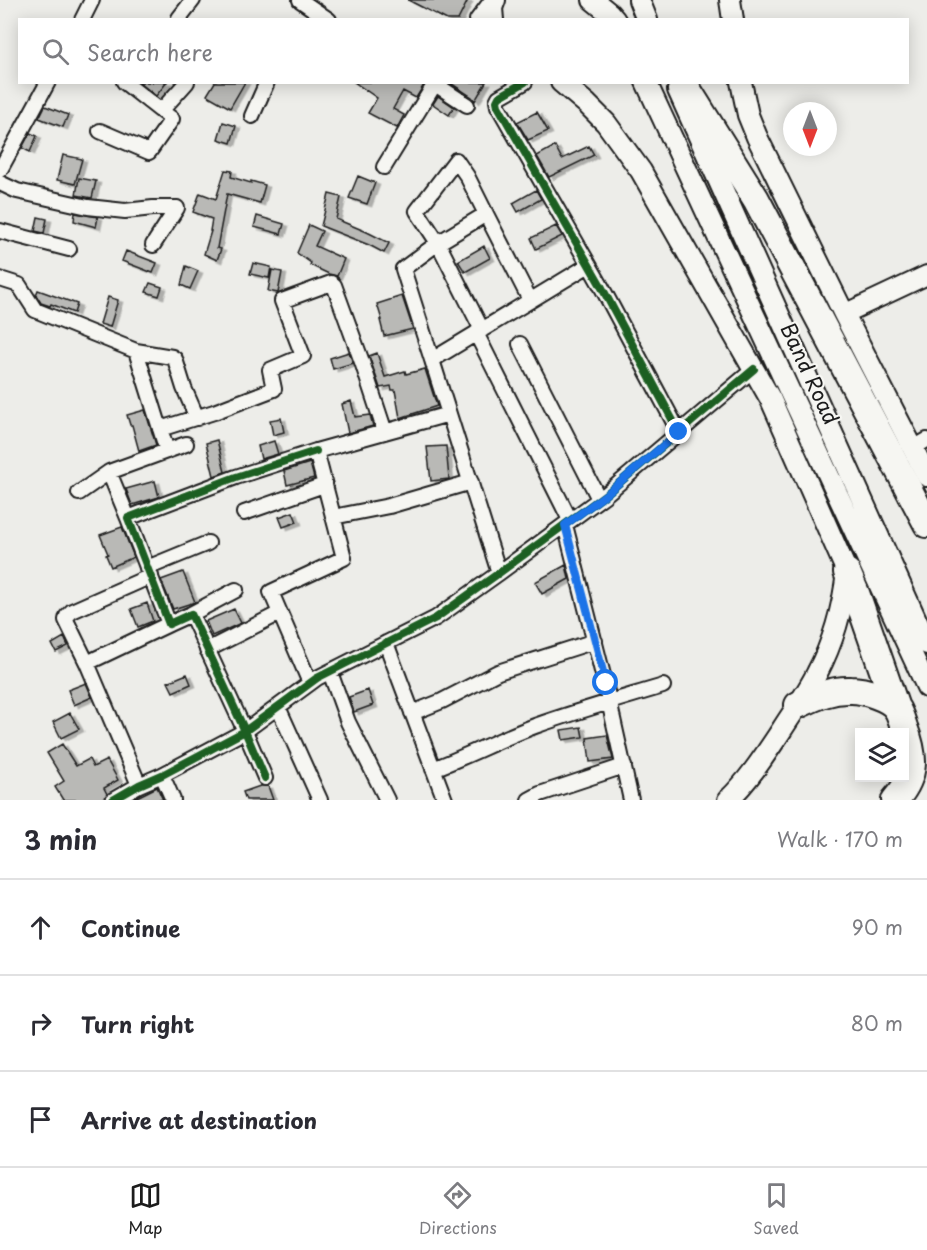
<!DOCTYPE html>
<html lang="en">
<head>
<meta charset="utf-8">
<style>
  body { margin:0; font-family:"Playpen Sans",sans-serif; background:#f7f7f7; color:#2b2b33 }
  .controls { position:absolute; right:18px; bottom:18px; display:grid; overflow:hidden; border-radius:0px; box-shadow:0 3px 15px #0003 }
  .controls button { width:54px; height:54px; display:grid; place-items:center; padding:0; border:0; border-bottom:2px solid #e1e1e2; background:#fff; color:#2b2b33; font:30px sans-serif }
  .compass { position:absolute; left:783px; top:102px; width:54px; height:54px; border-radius:50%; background:#fff; box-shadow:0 3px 15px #0003; rotate:180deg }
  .stop { position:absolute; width:18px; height:18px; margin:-14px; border:4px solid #1a73e8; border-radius:50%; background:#fff }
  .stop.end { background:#1a73e8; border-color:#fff; box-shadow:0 2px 6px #0008 }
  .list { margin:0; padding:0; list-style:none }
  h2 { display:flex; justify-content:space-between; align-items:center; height:78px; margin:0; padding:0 24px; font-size:26px }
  h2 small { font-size:20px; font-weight:400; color:#7c7c81 }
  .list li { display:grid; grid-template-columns:39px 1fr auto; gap:18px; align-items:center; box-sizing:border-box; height:96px; padding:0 24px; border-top:2px solid #e1e1e2 }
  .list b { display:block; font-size:22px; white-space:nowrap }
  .list em { font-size:20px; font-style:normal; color:#7c7c81 }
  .icon { flex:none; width:33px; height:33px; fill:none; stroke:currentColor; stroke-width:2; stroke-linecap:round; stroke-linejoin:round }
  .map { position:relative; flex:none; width:927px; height:800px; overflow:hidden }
  .search { position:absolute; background:#fff; box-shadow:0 3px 15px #0003; left:18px; right:18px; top:18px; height:66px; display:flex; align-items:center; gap:15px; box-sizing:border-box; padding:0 21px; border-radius:0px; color:#7c7c81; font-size:22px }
  .sheet { height:366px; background:#fff }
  nav { display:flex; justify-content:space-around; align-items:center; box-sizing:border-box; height:84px; border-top:2px solid #e1e1e2; background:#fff; font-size:16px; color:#7c7c81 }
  nav a { display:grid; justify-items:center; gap:3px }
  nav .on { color:#1c1c1c }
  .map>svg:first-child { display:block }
</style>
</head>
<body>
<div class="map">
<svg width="927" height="800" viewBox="0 0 927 800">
  <defs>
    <filter id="shadow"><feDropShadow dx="4.5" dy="2.5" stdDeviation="0" flood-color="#0004"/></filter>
  </defs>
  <rect width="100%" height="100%" fill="#edede9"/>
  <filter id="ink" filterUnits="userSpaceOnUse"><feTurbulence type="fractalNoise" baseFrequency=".0167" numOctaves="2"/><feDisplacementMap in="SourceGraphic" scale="12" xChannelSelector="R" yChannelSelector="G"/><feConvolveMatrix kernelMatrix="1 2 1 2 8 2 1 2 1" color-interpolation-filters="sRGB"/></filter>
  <g filter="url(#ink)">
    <path fill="#b9b9b6" stroke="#1c1c1c" stroke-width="1.5" filter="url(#shadow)" d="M408 0H468L458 20H447Z
      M139 82H167L156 96Z
      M215 82H245L230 108 207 95Z
      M354 82H423L424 85 416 98 403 91 393 109 404 115 397 128 368 113 377 98Z
      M449 82H486L475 101 472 97Z
      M438 96 454 107 449 115 433 104Z
      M45 106 68 115 63 127 39 118Z
      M537 112 548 131 528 140 517 122Z
      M223 122 236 126 231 143 218 139Z
      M30 133 37 136 30 152 22 148Z
      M555 146 562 159 589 146 594 155 549 177 537 156Z
      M63 155 82 159 75 184 57 180Z
      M225 170 232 171 231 177 251 183V181L265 185 260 203 227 194 217 248 221 249 217 260 204 254 211 231H210L212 219 193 212 200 193 216 199Z
      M358 176 375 183 367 204 349 198Z
      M79 178 96 181 92 198 76 195Z
      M536 190 541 199 518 212 513 203Z
      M329 194 341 197 336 219 367 232 389 243 384 253 369 245 321 226Z
      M75 213 98 217 96 227 74 221Z
      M257 216 284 224 281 234 254 227Z
      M38 217 47 219 44 233 35 231Z
      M309 225 322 231 315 246 344 259 337 276 329 274 310 265 311 263 297 253Z
      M556 226 562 236 536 249 531 238Z
      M484 246 490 258 465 272 458 261Z
      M126 251 157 263 153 273 122 261Z
      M253 263 271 267 269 278 250 274Z
      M186 266 198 271 190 289 181 285Z
      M272 270 282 272 278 293 268 291Z
      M150 283 162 287 159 296 146 292Z
      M38 290 77 304 74 313 51 304 50 306 41 303 36 295Z
      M402 296 413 329 384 336 380 320H382L377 304Z
      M108 297 118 300 110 327 100 324Z
      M349 352 353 363 333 369 330 358Z
      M377 353 385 377 405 371 406 374 425 369 437 406 400 418 395 390H392L391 386 380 388 369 356Z
      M351 401 355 417 370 415 373 426 348 433 342 404Z
      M145 410 156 445 139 451 132 425H130L127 415Z
      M281 418 284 432 273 435 270 420Z
      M217 440 225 472 214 476 206 443Z
      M274 441 278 454 261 459 258 446Z
      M446 446 449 479 431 481 427 447Z
      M310 463 314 478 287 485 284 471Z
      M155 481 159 497 132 505 126 489Z
      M293 512 297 522 283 527 279 517Z
      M122 527 134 557 111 567 106 555 108 554 100 535Z
      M566 565 569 579 542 594 535 582Z
      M183 572 195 602 173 609 161 580Z
      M147 603 153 621 138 627 131 609Z
      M234 609 241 623 212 636 206 621Z
      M64 637 68 646 56 652 52 644Z
      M187 674 191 684 173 692 168 682Z
      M86 683 92 697 74 705 68 690Z
      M368 690 373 705 354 712 349 697Z
      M70 713 79 729 61 738 53 722Z
      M581 727 583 737 563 740 561 730Z
      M607 735 613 759 590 762 587 738Z
      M62 744 76 766 89 759 93 767 107 760 118 780 104 788 107 794 105 798 100 800H63L55 787 64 781 47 753Z
      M260 786H268L273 800H246L243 792Z
      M157 787 163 800H131Z"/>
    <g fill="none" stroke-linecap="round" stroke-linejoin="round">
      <g stroke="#1c1c1c" stroke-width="18">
        <path id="minor" d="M300 0 329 20
          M82 20 92 0
          M181 20 179 18 193 0
          M477 20 492 0
          M124 82 161 111 187 82
          M432 82 467 105
          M525 82 499 97 497 101 498 106 600 284 679 432
          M252 116 267 82
          M100 131 149 152 172 119 161 111
          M384 167 436 82
          M0 170 48 82
          M0 183 17 191 88 207 125 211 153 208H177
          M0 231 69 249
          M153 245 177 208
          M0 279 19 285 35 310 136 351 167 451
          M482 330 438 243 417 211 456 160 467 176 486 214
          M476 333 570 520
          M520 344 599 499
          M136 351 172 357 175 359 184 388 197 418
          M432 360 403 269 438 243 486 214 530 300
          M160 429 214 412 274 389 270 370 303 356 282 301 331 283 334 285 362 362 385 432
          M913 448 927 440
          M109 472 186 444
          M79 493 109 472 128 518
          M244 513 324 485
          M333 517 389 506 471 482
          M565 525 605 683 631 800
          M147 568 208 543
          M499 573 432 360 589 265
          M191 614 236 590
          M386 643 445 800
          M207 650 280 613
          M87 663 169 624
          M330 672 348 722 387 800
          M310 683 271 592 344 558 316 451 449 414
          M278 707 320 800
          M412 713 442 701 498 672 595 641
          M433 769C468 756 500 739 535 726 577 711 620 699 663 686
          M162 775 173 800
          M265 778 245 731 191 614 169 624 128 518 236 477 316 451
          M139 785 87 663 66 620 67 616 72 611 151 576
          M113 800 139 785 162 775 245 731 317 678 436 618 499 573 605 495 754 369
          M529 800 540 794 624 766"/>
      </g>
      <g stroke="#1c1c1c" stroke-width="22">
        <path id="tertiary" d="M844 314 927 275"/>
      </g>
      <g stroke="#1c1c1c" stroke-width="24">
        <path id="secondary" d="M593 0 609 13 615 20
          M639 0 647 20
          M730 0 733 20
          M493 20 492 8 495 0
          M561 82 587 104 606 123 641 171 771 400 847 572C843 607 834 641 817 673 807 693 793 712 781 731 765 755 749 780 728 800
          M646 82 927 687
          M741 82 748 115 757 137 844 314 927 476
          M678 90 927 644"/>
      </g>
      <g stroke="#1c1c1c" stroke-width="30">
        <path id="motorway" d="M683 82 756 199 927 524
          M847 572 856 593 896 708
          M798 705C815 697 831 689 851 690 864 690 890 698 897 709 900 714 902 721 904 727 915 755 917 776 895 800"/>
      </g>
      <use href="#minor" stroke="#f6f6f2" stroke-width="14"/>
      <use href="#tertiary" stroke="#f6f6f2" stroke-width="18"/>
      <use href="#secondary" stroke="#f6f6f2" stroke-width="20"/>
      <use href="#motorway" stroke="#f6f6f2" stroke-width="26"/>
      <g stroke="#f6f6f2" stroke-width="11">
        <path id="cycleway" d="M525 82 499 97 497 101 498 106 600 284 679 432
          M265 778 245 731 191 614 169 624 128 518 236 477 316 451
          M113 800 139 785 162 775 245 731 317 678 436 618 499 573 605 495 754 369"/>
      </g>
      <use href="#cycleway" stroke="#1b5e20" stroke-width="8"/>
    </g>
  </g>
  <g fill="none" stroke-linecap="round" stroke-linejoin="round" filter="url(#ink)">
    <path stroke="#1a73e8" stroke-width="8" d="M606 683 565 525 605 495 679 432"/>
  </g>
  <g text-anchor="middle" stroke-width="4.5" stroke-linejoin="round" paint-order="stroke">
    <g font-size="21" fill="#1c1c1c" stroke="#f6f6f2">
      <text transform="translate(809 374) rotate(65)" y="7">Band Road</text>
    </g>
  </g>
</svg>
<div class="controls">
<button><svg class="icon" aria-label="layers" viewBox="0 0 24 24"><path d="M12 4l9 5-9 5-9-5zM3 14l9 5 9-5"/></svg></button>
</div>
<svg class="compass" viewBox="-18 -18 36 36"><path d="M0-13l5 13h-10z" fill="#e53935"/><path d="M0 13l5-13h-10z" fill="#7c7c81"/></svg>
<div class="stop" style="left:606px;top:683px"></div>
<div class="stop end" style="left:679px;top:432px"></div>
<div class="search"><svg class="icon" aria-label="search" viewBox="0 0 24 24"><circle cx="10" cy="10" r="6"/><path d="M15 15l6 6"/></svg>Search here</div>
</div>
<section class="sheet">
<h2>3 min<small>Walk · 170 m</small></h2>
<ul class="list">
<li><svg class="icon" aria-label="ahead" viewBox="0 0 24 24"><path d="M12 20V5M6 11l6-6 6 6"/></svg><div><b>Continue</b></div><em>90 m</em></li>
<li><svg class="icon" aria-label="right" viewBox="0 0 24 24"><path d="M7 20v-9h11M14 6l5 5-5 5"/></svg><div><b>Turn right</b></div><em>80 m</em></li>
<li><svg class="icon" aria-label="arrive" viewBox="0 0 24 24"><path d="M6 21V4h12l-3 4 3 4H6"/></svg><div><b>Arrive at destination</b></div></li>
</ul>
</section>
<nav>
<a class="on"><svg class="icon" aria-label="map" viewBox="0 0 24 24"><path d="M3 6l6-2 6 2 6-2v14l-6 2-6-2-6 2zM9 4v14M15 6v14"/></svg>Map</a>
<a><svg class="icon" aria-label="directions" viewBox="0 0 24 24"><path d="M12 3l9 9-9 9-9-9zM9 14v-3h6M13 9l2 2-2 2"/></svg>Directions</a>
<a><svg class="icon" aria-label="saved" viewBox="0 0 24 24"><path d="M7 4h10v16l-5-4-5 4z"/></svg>Saved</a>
</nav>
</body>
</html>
